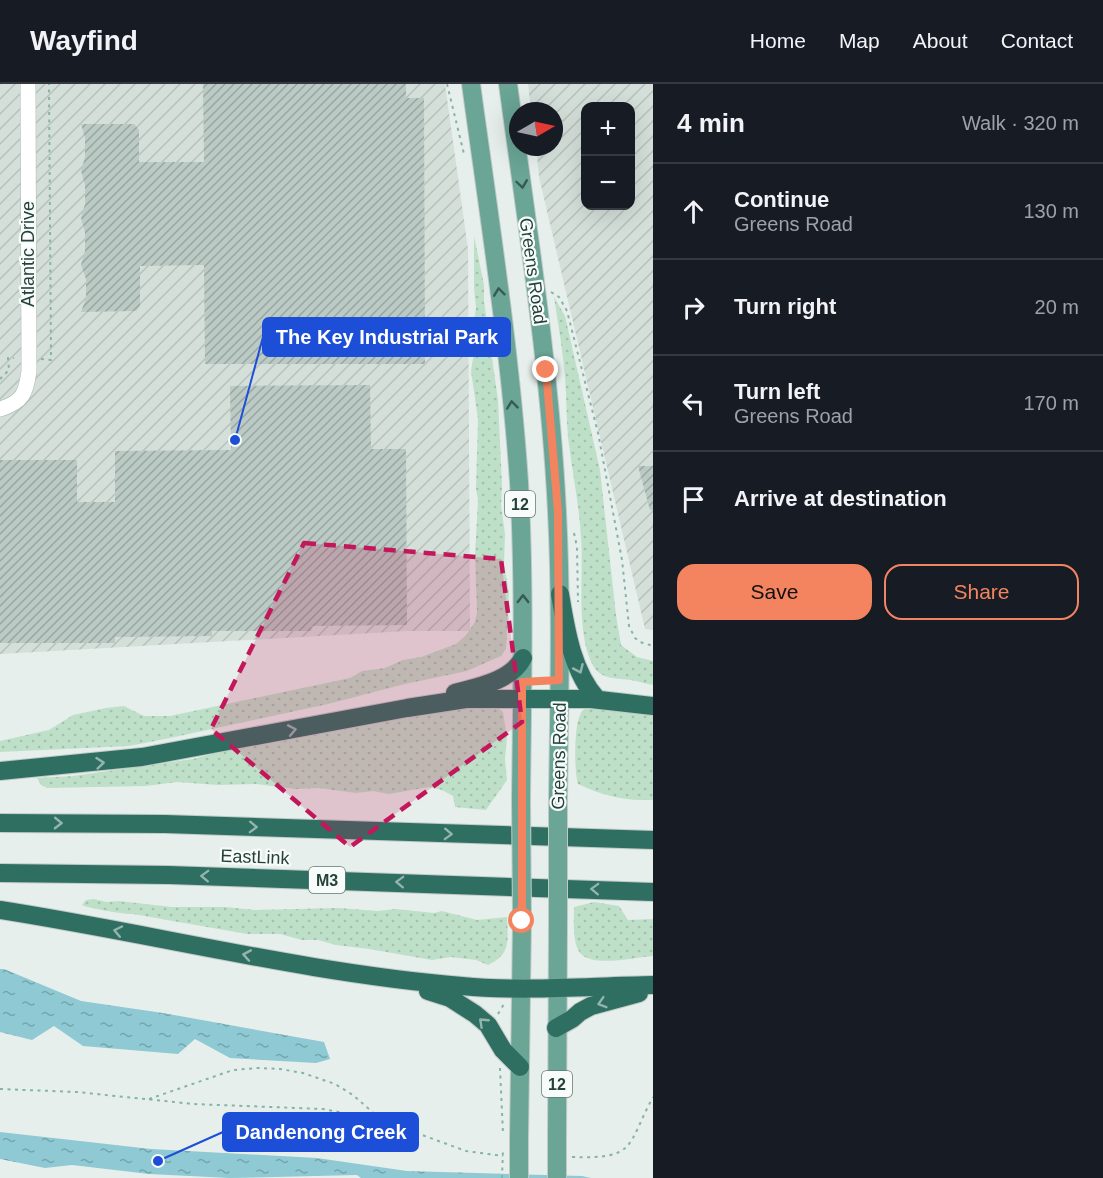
<!DOCTYPE html>
<html lang="en">
<head>
<meta charset="utf-8">
<style>
  body { margin:0; font-family:Arial,sans-serif; background:#242831; color:#f1f3f6 }
  .controls { position:absolute; right:18px; top:18px; display:grid; overflow:hidden; border-radius:12px; box-shadow:0 6px 24px #0002 }
  .controls button { width:54px; height:54px; display:grid; place-items:center; padding:0; border:0; border-bottom:2px solid #363941; background:#171b24; color:#f1f3f6; font:30px sans-serif }
  .compass { position:absolute; left:509px; top:18px; width:54px; height:54px; border-radius:50%; background:#171b24; box-shadow:0 6px 24px #0002; rotate:81deg }
  .stop { position:absolute; width:18px; height:18px; margin:-14px; border:4px solid #f4845f; border-radius:50%; background:#fff }
  .stop.end { background:#f4845f; border-color:#fff; box-shadow:0 2px 6px #0008 }
  .list { margin:0; padding:0; list-style:none }
  h2 { display:flex; justify-content:space-between; align-items:center; height:78px; margin:0; padding:0 24px; font-size:26px }
  h2 small { font-size:20px; font-weight:400; color:#9ea1a6 }
  .list li { display:grid; grid-template-columns:39px 1fr auto; gap:18px; align-items:center; box-sizing:border-box; height:96px; padding:0 24px; border-top:2px solid #363941 }
  .list b { display:block; font-size:22px; white-space:nowrap }
  .list p { margin:0; font-size:20px; white-space:nowrap; color:#9ea1a6 }
  .list em { font-size:20px; font-style:normal; color:#9ea1a6 }
  .actions { display:flex; gap:12px; padding:18px 24px }
  .actions a { flex:1; padding:14px 0; border:2px solid #f4845f; border-radius:18px; text-align:center; font-size:21px; color:#f4845f }
  .actions .main { background:#f4845f; color:#111 }
  .icon { flex:none; width:33px; height:33px; fill:none; stroke:currentColor; stroke-width:2; stroke-linecap:round; stroke-linejoin:round }
  .map { position:relative; flex:none; width:653px; height:1094px; overflow:hidden }
  header { display:flex; align-items:center; gap:36px; box-sizing:border-box; height:84px; padding:0 30px; background:#171b24; border-bottom:2px solid #363941 }
  header strong { font-size:28px }
  nav { display:flex; gap:33px; margin-inline-start:auto; font-size:21px }
  main { display:flex }
  aside { flex:1; background:#171b24 }
  .map>svg:first-child { display:block }
</style>
</head>
<body>
<header>
<strong>Wayfind</strong>
<nav><a>Home</a><a>Map</a><a>About</a><a>Contact</a></nav>
</header>
<main>
<div class="map">
<svg width="653" height="1094" viewBox="0 0 653 1094">
  <defs>
    <pattern id="industrial-furrows" width="10" height="10" patternUnits="userSpaceOnUse" patternTransform="scale(1.5)"><rect width="10" height="10" fill="#d4dfda"/><path d="M-1 1l2-2M0 10L10 0M9 11l2-2" fill="none" stroke="#b6c1bc"/></pattern>
    <pattern id="grass-dots" width="8" height="8" patternUnits="userSpaceOnUse" patternTransform="scale(1.5)"><rect width="8" height="8" fill="#bfe0c8"/><path d="M2 2h.1M6 6h.1" fill="none" stroke="#a4c1ad" stroke-width="1.8" stroke-linecap="round"/></pattern>
    <pattern id="water-ripples" width="26" height="14" patternUnits="userSpaceOnUse" patternTransform="scale(1.5)"><rect width="26" height="14" fill="#8ec9d4"/><path d="M2 4q2-2 4 0t4 0M15 11q2-2 4 0t4 0" fill="none" stroke="#74a5ad"/></pattern>
    <pattern id="building-hatch" width="6" height="6" patternUnits="userSpaceOnUse" patternTransform="scale(1.5)"><rect width="6" height="6" fill="#bbcac4"/><path d="M-1 1l2-2M0 6l6-6M5 7l2-2" fill="none" stroke="#98a6a0"/></pattern>
  </defs>
  <rect width="100%" height="100%" fill="#e6efeb"/>
  <path fill="url(#industrial-furrows)" fill-rule="evenodd" d="M0 0H445L468 165 470 547H407L0 570Z
    M528 0H653V546L645 545 539 93 536 63H554V27H531ZM586 22H630V122H586Z"/>
  <path fill="url(#grass-dots)" d="M474 152 484 201V217L498 316 502 401 501 421 505 450 504 480 509 509 506 565 501 572 467 587 405 600 328 620 170 654 129 662 0 668V657L49 646 73 631 106 624 124 622 144 632H170L350 594 362 587 385 584 403 576 421 573 456 560 466 551 475 538 477 528 475 471 478 416 476 404 478 335 471 287 475 262 473 243 476 224 474 204Z
    M554 213 565 232 600 386 616 531 621 561 637 573 653 577V601C646 600 638 597 631 596 618 594 602 596 594 583 575 552 584 490 581 453 579 420 572 386 568 353 566 334 567 314 565 294 563 267 558 240 554 213Z
    M484 622H496L503 628 507 654 505 675 507 696 486 726 455 723 453 712 442 706 429 703 389 710 373 707 356 709 319 704 295 705 256 700 218 701 177 698 146 702 47 704 41 701 37 694 73 692 193 675 230 665 279 658 295 652 452 624 468 625Z
    M592 622 653 627V716C626 717 603 712 578 700 574 687 574 643 580 631 582 625 587 624 592 622Z
    M94 815 107 818 119 817 172 823H225L255 826 338 824 378 827 396 825 434 829 442 827 477 836 507 833C508 857 511 870 488 881L476 876 451 873 432 876 369 865 336 861 318 856H302L280 850H247L133 830C127 831 87 824 82 821L86 816Z
    M594 818 619 822 628 836 653 835V872C635 873 593 884 580 869 572 858 574 836 574 823Z"/>
  <path fill="url(#water-ripples)" d="M0 885H4L81 917 163 929 324 958 330 975 316 979 230 974 195 955 178 970 83 962 54 942 32 956 0 948Z
    M0 1048 151 1065 317 1074 407 1087 582 1092 591 1094H361L357 1091 230 1094 149 1090 72 1081 45 1084 0 1075Z"/>
  <path fill="url(#building-hatch)" d="M203 0H406V14H424L425 280H205L204 181 140 182V222L136 227 81 228 86 214V195L81 181 85 167V148L81 134 85 120V101L81 87 85 73V54L81 40H134L139 46V78H204Z
    M370 301 371 365H406L407 541 312 542 311 547H212V552L115 553V559H0V376H77V418H115V367L231 366 230 302Z
    M638 382H653V426H650Z"/>
  <g fill="none" stroke-linecap="round" stroke-linejoin="round">
    <g stroke="#a8b8b2" stroke-width="16">
      <path id="minor" d="M0 325C23 318 26 309 29 287L28 0"/>
    </g>
    <g stroke="#c2cac8" stroke-width="20">
      <path id="major" d="M471 0C489 132 510 265 519 398 525 504 522 610 521 716
        M508 0C527 142 550 284 557 428 562 524 559 621 558 718
        M519 1055 522 837
        M557 1056 558 838"/>
    </g>
    <g stroke="#c2cac8" stroke-width="20">
      <path id="highway" d="M560 510C566 546 572 587 597 615
        M455 609C477 603 511 597 523 574
        M0 687 142 673 407 624 466 615H591L653 622
        M0 739 165 740 653 756
        M0 789 169 791 653 808
        M0 826C154 850 306 889 462 902 525 908 590 902 653 901
        M428 907 450 914 475 930 488 941 503 966 520 983
        M556 944 572 935 580 928 591 922 639 909"/>
    </g>
    <path stroke="#86b3a5" stroke-width="2" stroke-dasharray="3 4.5" stroke-linecap="butt" d="M447 0 464 70
      M551 208 559 213 567 227 598 349 622 476 629 542 635 554 640 558 653 562
      M41 275 51 276 49 0
      M0 295 9 286 8 274H14
      M574 449 577 463 578 518
      M498 930 504 920
      M500 984 503 1050
      M0 1005 77 1008 193 1020 323 1025 381 1036 466 1067 503 1072
      M149 1015 233 986 258 984 280 985 303 989 335 1000 353 1011 379 1034
      M572 1073C637 1075 626 1063 653 1013"/>
    <use href="#minor" stroke="#fff" stroke-width="15"/>
    <use href="#major" stroke="#6aa596" stroke-width="18"/>
    <use href="#highway" stroke="#2f6f62" stroke-width="18"/>
    <g stroke="#c2cac8" stroke-width="20" stroke-linecap="butt">
      <path id="major-bridge" d="M521 716 522 837
        M558 718V838
        M519 1094V1055
        M557 1094V1056"/>
    </g>
    <path stroke="#86b3a5" stroke-width="2" stroke-dasharray="3 4.5" stroke-linecap="butt" d="M502 1094 503 1065"/>
    <use href="#major-bridge" stroke="#6aa596" stroke-width="18"/>
  </g>
  <defs><path id="oneway-chevron" d="M-2-3.5L2.5 0L-2 3.5" fill="none" stroke-width="1.6" stroke-linecap="round" stroke-linejoin="round" transform="scale(1.5)"/></defs>
  <g stroke="#365b51">
    <use href="#oneway-chevron" transform="translate(522 100) rotate(82)"/>
    <use href="#oneway-chevron" transform="translate(499 208) rotate(-97)"/>
    <use href="#oneway-chevron" transform="translate(512 321) rotate(-96)"/>
    <use href="#oneway-chevron" transform="translate(523 515) rotate(-90)"/>
  </g>
  <g stroke="#93b5ae">
    <use href="#oneway-chevron" transform="translate(579 585) rotate(66)"/>
    <use href="#oneway-chevron" transform="translate(292 646) rotate(-11)"/>
    <use href="#oneway-chevron" transform="translate(100 679) rotate(-6)"/>
    <use href="#oneway-chevron" transform="translate(58 739) rotate(1)"/>
    <use href="#oneway-chevron" transform="translate(253 743) rotate(2)"/>
    <use href="#oneway-chevron" transform="translate(448 750) rotate(2)"/>
    <use href="#oneway-chevron" transform="translate(205 792) rotate(-178)"/>
    <use href="#oneway-chevron" transform="translate(400 798) rotate(-178)"/>
    <use href="#oneway-chevron" transform="translate(595 805) rotate(-178)"/>
    <use href="#oneway-chevron" transform="translate(118 847) rotate(-168)"/>
    <use href="#oneway-chevron" transform="translate(247 871) rotate(-170)"/>
    <use href="#oneway-chevron" transform="translate(602 919) rotate(163)"/>
    <use href="#oneway-chevron" transform="translate(483 938) rotate(-137)"/>
  </g>
  <g fill="none" stroke-linecap="round" stroke-linejoin="round">
    <path stroke="#f4845f" stroke-width="8" d="M522 837V598L559 596 558 428 546 286"/>
  </g>
  <path fill="#c2185b" fill-opacity="0.2" stroke="#c2185b" stroke-width="4.5" stroke-dasharray="12 8" stroke-linejoin="round" d="M304 459 501 475 522 638 350 763 211 645Z"/>
  <g text-anchor="middle" stroke-width="4.5" stroke-linejoin="round" paint-order="stroke">
    <g fill="#f7fbf9" stroke="#637a73" stroke-width="1.5">
      <rect x="505" y="407" width="30" height="26" rx="4.5"/>
      <rect x="309" y="783" width="36" height="26" rx="4.5"/>
      <rect x="542" y="987" width="30" height="26" rx="4.5"/>
    </g>
    <g font-size="16" font-weight="bold" fill="#24423a">
      <text x="520" y="426">12</text>
      <text x="327" y="802">M3</text>
      <text x="557" y="1006">12</text>
    </g>
    <g font-size="18" fill="#24423a" stroke="#f7fbf9">
      <text transform="translate(28 170) rotate(-90)" y="6">Atlantic Drive</text>
      <text transform="translate(533 187) rotate(82)" y="6">Greens Road</text>
      <text transform="translate(559 672) rotate(-89)" y="6">Greens Road</text>
      <text transform="translate(255 773) rotate(2)" y="6">EastLink</text>
    </g>
  </g>
  <path fill="none" stroke="#1d4ed8" stroke-width="2" d="M235 356L263 253M158 1077L223 1048"/>
  <g fill="#1d4ed8" stroke="#f7fbf9" stroke-width="2">
    <circle cx="235" cy="356" r="6"/>
    <circle cx="158" cy="1077" r="6"/>
  </g>
  <g fill="#1d4ed8" stroke="#1d4ed8" stroke-width="2">
    <rect x="263" y="234" width="247" height="38" rx="6"/>
    <rect x="223" y="1029" width="195" height="38" rx="6"/>
  </g>
  <g font-size="20" text-anchor="middle" font-weight="bold" fill="#fff">
    <text x="387" y="260">The Key Industrial Park</text>
    <text x="321" y="1055">Dandenong Creek</text>
  </g>
</svg>
<div class="controls">
<button>+</button>
<button>−</button>
</div>
<svg class="compass" viewBox="-18 -18 36 36"><path d="M0-13l5 13h-10z" fill="#e53935"/><path d="M0 13l5-13h-10z" fill="#9ea1a6"/></svg>
<div class="stop" style="left:522px;top:837px"></div>
<div class="stop end" style="left:546px;top:286px"></div>
</div>
<aside>
<h2>4 min<small>Walk · 320 m</small></h2>
<ul class="list">
<li><svg class="icon" aria-label="ahead" viewBox="0 0 24 24"><path d="M12 20V5M6 11l6-6 6 6"/></svg><div><b>Continue</b><p>Greens Road</p></div><em>130 m</em></li>
<li><svg class="icon" aria-label="right" viewBox="0 0 24 24"><path d="M7 20v-9h11M14 6l5 5-5 5"/></svg><div><b>Turn right</b></div><em>20 m</em></li>
<li><svg class="icon" aria-label="left" viewBox="0 0 24 24"><path d="M17 20v-9H6M10 6l-5 5 5 5"/></svg><div><b>Turn left</b><p>Greens Road</p></div><em>170 m</em></li>
<li><svg class="icon" aria-label="arrive" viewBox="0 0 24 24"><path d="M6 21V4h12l-3 4 3 4H6"/></svg><div><b>Arrive at destination</b></div></li>
</ul>
<div class="actions"><a class="main">Save</a><a>Share</a></div>
</aside>
</main>
</body>
</html>
